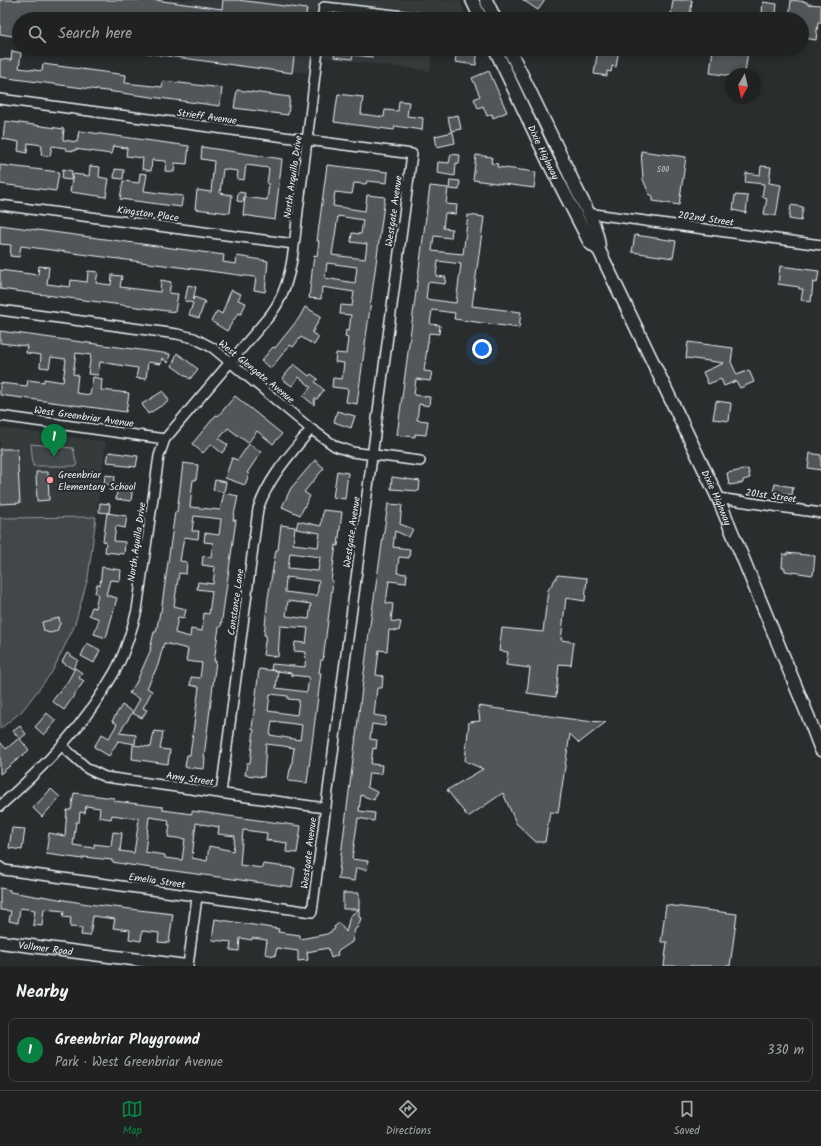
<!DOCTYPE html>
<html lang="en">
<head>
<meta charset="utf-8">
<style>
  body { margin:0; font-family:Kalam,sans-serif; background:#282a2a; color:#f1f3f6 }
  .compass { position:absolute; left:725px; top:68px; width:36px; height:36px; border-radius:50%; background:#202222; box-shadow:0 2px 6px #0003; rotate:188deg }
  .you { position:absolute; left:482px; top:349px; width:14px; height:14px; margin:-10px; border:3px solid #fff; border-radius:50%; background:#1a73e8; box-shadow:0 0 0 6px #1a73e833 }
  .badge { display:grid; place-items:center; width:26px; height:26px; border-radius:50%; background:#0b8043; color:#fff; font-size:13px; font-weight:700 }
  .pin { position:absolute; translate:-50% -33px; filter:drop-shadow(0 1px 2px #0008) }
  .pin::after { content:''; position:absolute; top:21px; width:14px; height:12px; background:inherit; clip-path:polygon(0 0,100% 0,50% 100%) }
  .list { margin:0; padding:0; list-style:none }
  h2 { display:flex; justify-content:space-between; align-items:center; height:52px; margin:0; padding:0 16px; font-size:17px }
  h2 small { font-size:13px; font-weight:400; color:#a2a4a5 }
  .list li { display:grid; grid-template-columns:26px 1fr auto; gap:12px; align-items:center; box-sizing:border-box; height:64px; margin:0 8px 8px; padding:0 8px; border:1px solid #3d3f40; border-radius:8px }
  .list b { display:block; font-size:15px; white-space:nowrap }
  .list p { margin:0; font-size:13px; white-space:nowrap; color:#a2a4a5 }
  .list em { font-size:13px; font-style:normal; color:#a2a4a5 }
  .icon { flex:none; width:22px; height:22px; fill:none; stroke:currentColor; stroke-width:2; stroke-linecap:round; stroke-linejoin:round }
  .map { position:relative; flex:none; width:821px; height:966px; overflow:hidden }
  .search { position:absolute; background:#202222; box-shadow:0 2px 6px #0003; left:12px; right:12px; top:12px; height:44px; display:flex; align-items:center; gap:10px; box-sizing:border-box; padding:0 14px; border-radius:22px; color:#a2a4a5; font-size:15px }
  .sheet { height:124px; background:#202222 }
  nav { display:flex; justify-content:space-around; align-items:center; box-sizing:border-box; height:56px; border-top:1px solid #3d3f40; background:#202222; font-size:11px; color:#a2a4a5 }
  nav a { display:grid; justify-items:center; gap:2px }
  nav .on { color:#0b8043 }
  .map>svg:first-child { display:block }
</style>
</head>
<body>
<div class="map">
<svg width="821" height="966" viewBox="0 0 821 966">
  <rect width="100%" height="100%" fill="#2a2d2e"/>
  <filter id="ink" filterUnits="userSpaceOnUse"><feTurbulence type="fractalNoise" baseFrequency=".025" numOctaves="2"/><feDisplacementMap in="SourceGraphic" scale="8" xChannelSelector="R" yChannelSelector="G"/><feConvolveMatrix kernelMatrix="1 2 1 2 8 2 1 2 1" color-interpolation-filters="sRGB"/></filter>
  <g filter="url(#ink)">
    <path fill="#363a3b" d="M0 0H460L467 19H19Z
      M128 49H432L430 71 312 56 309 73Z
      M0 428 106 442 96 517 0 518Z"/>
    <path fill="#424648" stroke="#959ca0" d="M31 444 73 448 77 466H33Z
      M96 517 88 578 74 627 52 672 22 711 0 729V518Z"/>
    <path fill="#535759" stroke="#e8f1f8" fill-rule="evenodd" d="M0 0H155L222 9 223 0H238L307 9 305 19H19V37L0 34Z
      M523 0H545L538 10Z
      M673 0H692L690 18 671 14Z
      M791 0 807 2V4L821 5V22H818L816 40 804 38 806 24 802 23V19H789Z
      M763 2 777 4 776 14 762 13Z
      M147 49H295L292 73 146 53Z
      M335 49H373L372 57 353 55 352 59 334 57Z
      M457 49H478L476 65 455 62Z
      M598 49H619L616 67 612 66 611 72 607 71V76L594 74Z
      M713 49H748L745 74H731V76L710 73Z
      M12 51 21 53 19 68 42 71 43 64 126 75 125 83 162 87 163 81 222 88 220 106 0 77V59L11 60Z
      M489 71 507 112 493 118 492 114 487 116 483 106 478 108 474 99 480 96 472 78Z
      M237 90 290 97 288 115 234 108Z
      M338 94 363 97 361 114 384 117 385 110 398 111 399 101 409 102 407 116 423 118 422 130 395 126 394 130 334 122Z
      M458 115 461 129 451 131 448 117Z
      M5 121 64 129 63 140 77 142 79 131 189 146 187 164 175 163 174 172 165 171 166 161 152 160 151 171 142 169 143 158 126 156 127 148 113 146 111 154 75 149V151L66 150V148L52 146 50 156 41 155 42 145 28 143 27 153 18 151 19 142 3 139Z
      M453 132 455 143 437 147 435 136Z
      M202 147 282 159 275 220 243 215 245 197 267 200 269 184H267L269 168 246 165 244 180 237 179 238 171 223 169 220 193 232 195 230 213 195 209 197 190 211 192 214 161 201 159Z
      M641 151 686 157 679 205 653 201V196L649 194 643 179Z
      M451 154 460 155 459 164 456 163 455 176 437 173 438 162 449 163Z
      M476 155 492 157 491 163 498 164 497 167 536 172 534 188 473 180Z
      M0 165 59 172 56 191 0 184Z
      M327 165 388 172 387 183 367 181 366 184 354 183 352 194 335 192 333 206 365 211 367 195 385 197 357 404 346 402 348 389 332 387 333 378 342 379 344 363 335 362 336 353 346 354 348 338 345 337 346 330 349 331 351 315 340 314 341 305 352 306 354 292 322 287 321 299 309 298 314 255 317 256 319 241H317ZM338 216 363 220 361 234 352 233 351 242 367 244 365 259 332 255ZM327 263 357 267 355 283 325 278Z
      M90 166 100 167 99 177 109 179 106 197 70 192 73 174 89 176Z
      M761 166 771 167 769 183 781 185 776 216 764 214 767 198 762 197 764 184 745 182 746 173 760 175Z
      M63 169 72 171 71 180 62 179Z
      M115 169 124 170 123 179 114 178Z
      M140 173 147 174 144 191 183 196 181 207 120 199 123 181 139 183Z
      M450 180 460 181 459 190 449 189Z
      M430 186 448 188 446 204 457 205 456 214 445 213 443 228 452 229 451 238 434 236 432 251 463 254 468 215 484 217 472 306 521 312 519 328 454 319 455 313 432 310 430 324 440 325 439 334 429 333 424 371 432 372 430 381 416 379 414 395 430 397 429 406 419 404 417 420 428 421 426 435 415 434V437L397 435ZM438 261 461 264 456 303 426 299 428 282 445 284 446 277 436 276Z
      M238 192 245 193 243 202 237 201Z
      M735 195 748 196 746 213 733 210Z
      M791 205 803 207 801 221 789 219Z
      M0 225 224 255 223 262 236 264 237 256 268 261 265 292 254 290 256 278 254 277 21 246 19 257 10 256 11 245 0 244Z
      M635 235 676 241 673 258 632 252Z
      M39 266 49 267 47 284 70 287 71 280 87 282 88 271 98 272 96 283 111 285 112 275 122 276 120 287 160 292 161 280 171 282 169 293 178 294 175 312 0 289V270L38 275Z
      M780 266 819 271 817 283 813 282 811 302 801 300 803 289H799V287L778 284Z
      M188 285 196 287 193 300 194 297 205 301 199 318 189 315 193 303 185 301Z
      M231 290 241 294 238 300 246 303 241 314 238 313 227 331 211 321 217 311 222 314Z
      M305 307 321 316 312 333 319 337 314 345 301 337 293 347 290 345 271 368 261 361 273 347 275 348 299 318Z
      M0 331 170 354 168 363 162 358 161 364 148 362 146 379 136 378 138 368 100 362 98 375 88 374 91 355 76 353 73 374 78 375 76 393 90 395 93 377 102 379 101 390 129 393 126 412 0 395V383L27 386 28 380 44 382V379L63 382 66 359 51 357 49 368 40 367 41 355 26 353 27 346 0 343Z
      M688 342 733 348 731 362 737 375 749 370 754 382 740 388 736 381 724 386 721 379 708 384 703 372 724 363 686 358Z
      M177 353 198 369 190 379 172 366Z
      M294 364 309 376 311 374 318 379 315 382 324 390 317 399 315 398 314 405 303 396 311 387 299 377 292 386 282 379Z
      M163 391 169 401 148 414 142 404Z
      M235 396 282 434 273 444 257 431 248 443 228 428 219 439 228 445 222 453 211 444 203 453 192 444 216 415 218 416Z
      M716 401 731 403 729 421 713 419Z
      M337 411 355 416 351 428 334 422Z
      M249 444 261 452 247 473 249 474 245 485 225 478 232 458 238 460Z
      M0 449H17L20 503 0 504Z
      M109 452 138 456 136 467 117 465V463L107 462Z
      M810 453 821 455V470L808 468Z
      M315 460 324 468 304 492 310 496 300 515 282 507 291 488Z
      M183 463 198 465 196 480H193L190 507 220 510 224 493 238 496 233 520H236L224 605 221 627H219L214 661H216L204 757H205L204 769 185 767 187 755H190L199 687 190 685 191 677 200 678 202 663 186 661 188 649 164 643 158 665 147 688 152 691 143 708 147 710 142 718 132 713 140 699 129 693 136 683 151 649H150L154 632H156L160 612H161L175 512H177ZM194 516 221 519 219 535 205 533 204 542 213 543 211 557 203 556 202 565 215 567 213 584 198 582 197 589 212 591 209 614 204 613 202 631 191 629 190 637 175 633 178 617 184 618 186 609 174 606 179 573 186 574 187 562 180 561 184 537 198 539 199 531H192Z
      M748 469 750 478 743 480V483L729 485 727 473Z
      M337 471 348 473 345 499 333 497Z
      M36 472H48L49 500 37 501Z
      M105 475 115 476 114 485 104 484Z
      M392 477 420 481 419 491 391 489Z
      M215 480 226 482 224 492 213 490Z
      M118 484 133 485 131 501 116 499Z
      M775 484 793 487 792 495 773 492Z
      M100 503 110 504 109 513 99 512Z
      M388 504 402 505 400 524 413 529 409 537 395 531 393 547 410 549 409 558 399 557 397 573 407 574 406 583 389 581 386 603 393 604 391 621 401 622 399 631 389 630 387 651 379 650 376 675 383 676 382 688H377L374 715 386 717 385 726 372 724 370 739 377 740 376 749 373 748 371 764 382 765 381 774 369 773 367 787 377 792 374 800 361 795 359 811 375 813 374 821 358 818 352 859 368 861 367 870 356 868 354 881 338 879 370 625Z
      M323 510 342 512 338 546 336 545 331 581H333L323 660H321L319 673H321L307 783 288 781 290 769H291L294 748 283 746 266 744 264 777 245 775 247 763H250L254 730 252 729 259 669 278 671 276 688 307 692 309 677 291 675V673L271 670 272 664 305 667 306 652 294 651 295 642 306 643 308 628 280 626 278 657 263 655 266 635H264L268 598 276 550H278L281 525 295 527 293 544 318 547 320 533 296 529 298 521 321 526ZM290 553 320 557 318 571 288 568ZM286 577 319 581 317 596 285 592ZM288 601 311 604 309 619 286 616ZM270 694 288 696V699L299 700 297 715 268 711ZM272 721 302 725 300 740 270 735Z
      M107 513 127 516 125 528 116 526 114 541 125 542 124 554 105 552 106 542 103 541Z
      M787 553 815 556 813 575 785 571V568H782L783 554 787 555Z
      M102 567 121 570 120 581 110 580 106 595 117 598 106 638 94 634 99 619 89 615 92 607 95 608 98 594 95 593 97 584 100 585Z
      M558 575 587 578 585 601 566 598 561 640 574 642 571 665 559 664 556 697 527 693 530 668 506 665 508 652 499 651 502 628 543 632 548 590Z
      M59 618 60 623 57 631 50 633 44 631 42 622Z
      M87 643 100 650 94 663 81 656Z
      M67 653 78 660 73 669 62 662Z
      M75 668 82 673 79 678 84 681 64 710 52 701 68 681Z
      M122 705 133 712 119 733 136 735 135 744 118 741 109 756 94 747 102 734 109 738 117 724 112 721Z
      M478 706 585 721 606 722 579 743 570 734 558 813 550 812 545 842H536L516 823 503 793 468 817 447 790 483 769 465 761 469 722 480 721Z
      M47 713 56 721 44 735 35 727Z
      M20 726 26 734 20 739 29 750 0 774V742L6 749 19 738 13 731Z
      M154 731 163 732 160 749 170 750 168 764 132 759 133 745 151 747Z
      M51 789 60 797 42 817 33 808Z
      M74 793 114 798V801L163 807V810L192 814V811L301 826 297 853 286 852 287 843 266 840 267 833 243 830 240 865 262 868 263 864 295 868 292 887 130 865 112 862V860L83 857V859L46 854 49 833 65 836 67 810H71ZM86 806 100 808 99 817 111 819 112 815 139 819 134 853 120 851 122 833 113 832 111 846 94 844V848L73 845 76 822H79L80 812 85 813ZM149 817 169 820 168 825H170L168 837 185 839 182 860 165 858V855L145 852ZM196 823 219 827 218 834 235 836 233 851 209 846 207 861 192 858Z
      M12 828 25 829 22 850 9 848Z
      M0 888 10 890V892L41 897V896L88 904 173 914 169 943 158 942 159 933 142 931 141 941 129 939 130 930 113 928 115 919 93 916 90 936 81 935 82 928 70 927 71 918 63 917 64 911 44 909 42 926 33 925 35 910 20 908 18 923 9 921 11 911 0 910Z
      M343 893H359V909H343Z
      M666 905 737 914 730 966H664L667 942H661Z
      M359 909V917L361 918 358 927 355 929 352 942 337 952 338 955 331 958 328 948 307 952 308 960 298 961V951L277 948 275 956 265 954 267 940 252 938V940L240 938 239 951 230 950 231 942 212 940 215 919 279 929 278 932 300 935V939L327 934 335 929 334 927 339 923 346 932 350 916Z"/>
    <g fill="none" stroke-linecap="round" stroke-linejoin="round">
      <g stroke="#e8f1f8" stroke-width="12">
        <path id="minor" d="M322 19 324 7 431 19
          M0 99 412 154 312 912 4 870 0 867
          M0 205 294 244
          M587 213 821 245
          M0 310 177 334 194 338 213 348 311 429 335 446 352 452 420 461
          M0 416 165 439
          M718 498 821 513
          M62 746 88 769 105 777 325 808
          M221 793 258 509C269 477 290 455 311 429
          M0 806C44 767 85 725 114 673 124 656 132 629 137 610L159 456 165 439 271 314C294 283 294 241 299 203 306 152 312 100 318 49
          M188 966 197 897"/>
      </g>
      <g stroke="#e8f1f8" stroke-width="15">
        <g id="secondary">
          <path d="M472 0 481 19"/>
          <path d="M486 0 495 19"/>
          <path id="s1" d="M495 49 549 163 590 243 599 250"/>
          <path id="s2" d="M509 49C532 95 554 141 576 188 585 207 599 229 599 250L718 498 808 716 821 750"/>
          <path id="s3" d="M0 942 186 966"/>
        </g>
      </g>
      <use href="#minor" stroke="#2a2d2e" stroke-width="9"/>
      <use href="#secondary" stroke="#2a2d2e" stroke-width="12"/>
    </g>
  </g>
  <circle fill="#ff9aa2" stroke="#2a2d2e" stroke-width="1.5" cx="50" cy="480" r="4"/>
  <g text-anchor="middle" stroke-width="4" stroke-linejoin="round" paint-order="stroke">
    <g font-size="8" fill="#c3cad0">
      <text x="663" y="172">500</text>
    </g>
    <g font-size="10" fill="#e8f1f8" stroke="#2a2d2e">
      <text transform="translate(207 116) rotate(8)" y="4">Strieff Avenue</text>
      <text dy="4" stroke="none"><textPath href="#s1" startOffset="114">Dixie Highway</textPath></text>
      <text transform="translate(292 177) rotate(-82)" y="4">North Arquilla Drive</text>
      <text transform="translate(393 211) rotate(-82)" y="4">Westgate Avenue</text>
      <text transform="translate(148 213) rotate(8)" y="4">Kingston Place</text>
      <text transform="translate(706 218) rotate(8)" y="4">202nd Street</text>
      <text transform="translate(257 371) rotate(39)" y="4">West Glengate Avenue</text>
      <text transform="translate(84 416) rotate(8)" y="4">West Greenbriar Avenue</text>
      <text transform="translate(771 495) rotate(8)" y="4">201st Street</text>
      <text dy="4" stroke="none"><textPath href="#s2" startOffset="495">Dixie Highway</textPath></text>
      <text transform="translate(351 532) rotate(-82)" y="4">Westgate Avenue</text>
      <text transform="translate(136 542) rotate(-82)" y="4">North Aquilla Drive</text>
      <text transform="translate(235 602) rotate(-82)" y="4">Constance Lane</text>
      <text transform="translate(190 778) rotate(8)" y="4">Amy Street</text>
      <text transform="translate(308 853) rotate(-83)" y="4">Westgate Avenue</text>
      <text transform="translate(157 880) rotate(8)" y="4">Emelia Street</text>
      <text dy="4" stroke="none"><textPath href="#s3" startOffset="46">Vollmer Road</textPath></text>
    </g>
    <g font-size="10" fill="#e8f1f8" stroke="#2a2d2e" text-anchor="start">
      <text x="58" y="478">Greenbriar<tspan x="58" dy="12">Elementary School</tspan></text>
    </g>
  </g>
</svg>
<svg class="compass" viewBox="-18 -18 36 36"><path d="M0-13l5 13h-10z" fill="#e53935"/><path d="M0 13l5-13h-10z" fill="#a2a4a5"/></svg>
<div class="you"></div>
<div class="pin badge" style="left:54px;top:457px">1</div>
<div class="search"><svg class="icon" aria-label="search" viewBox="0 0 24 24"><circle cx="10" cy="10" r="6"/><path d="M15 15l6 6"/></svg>Search here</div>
</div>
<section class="sheet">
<h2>Nearby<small></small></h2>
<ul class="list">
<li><span class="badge">1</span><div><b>Greenbriar Playground</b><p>Park · West Greenbriar Avenue</p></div><em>330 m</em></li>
</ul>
</section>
<nav>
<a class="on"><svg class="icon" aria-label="map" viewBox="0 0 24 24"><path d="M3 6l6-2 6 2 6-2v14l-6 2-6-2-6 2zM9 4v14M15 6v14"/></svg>Map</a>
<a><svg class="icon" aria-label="directions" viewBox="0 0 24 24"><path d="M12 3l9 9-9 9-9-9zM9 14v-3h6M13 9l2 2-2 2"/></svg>Directions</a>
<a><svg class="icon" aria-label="saved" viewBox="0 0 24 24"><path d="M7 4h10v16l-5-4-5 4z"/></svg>Saved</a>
</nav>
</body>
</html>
